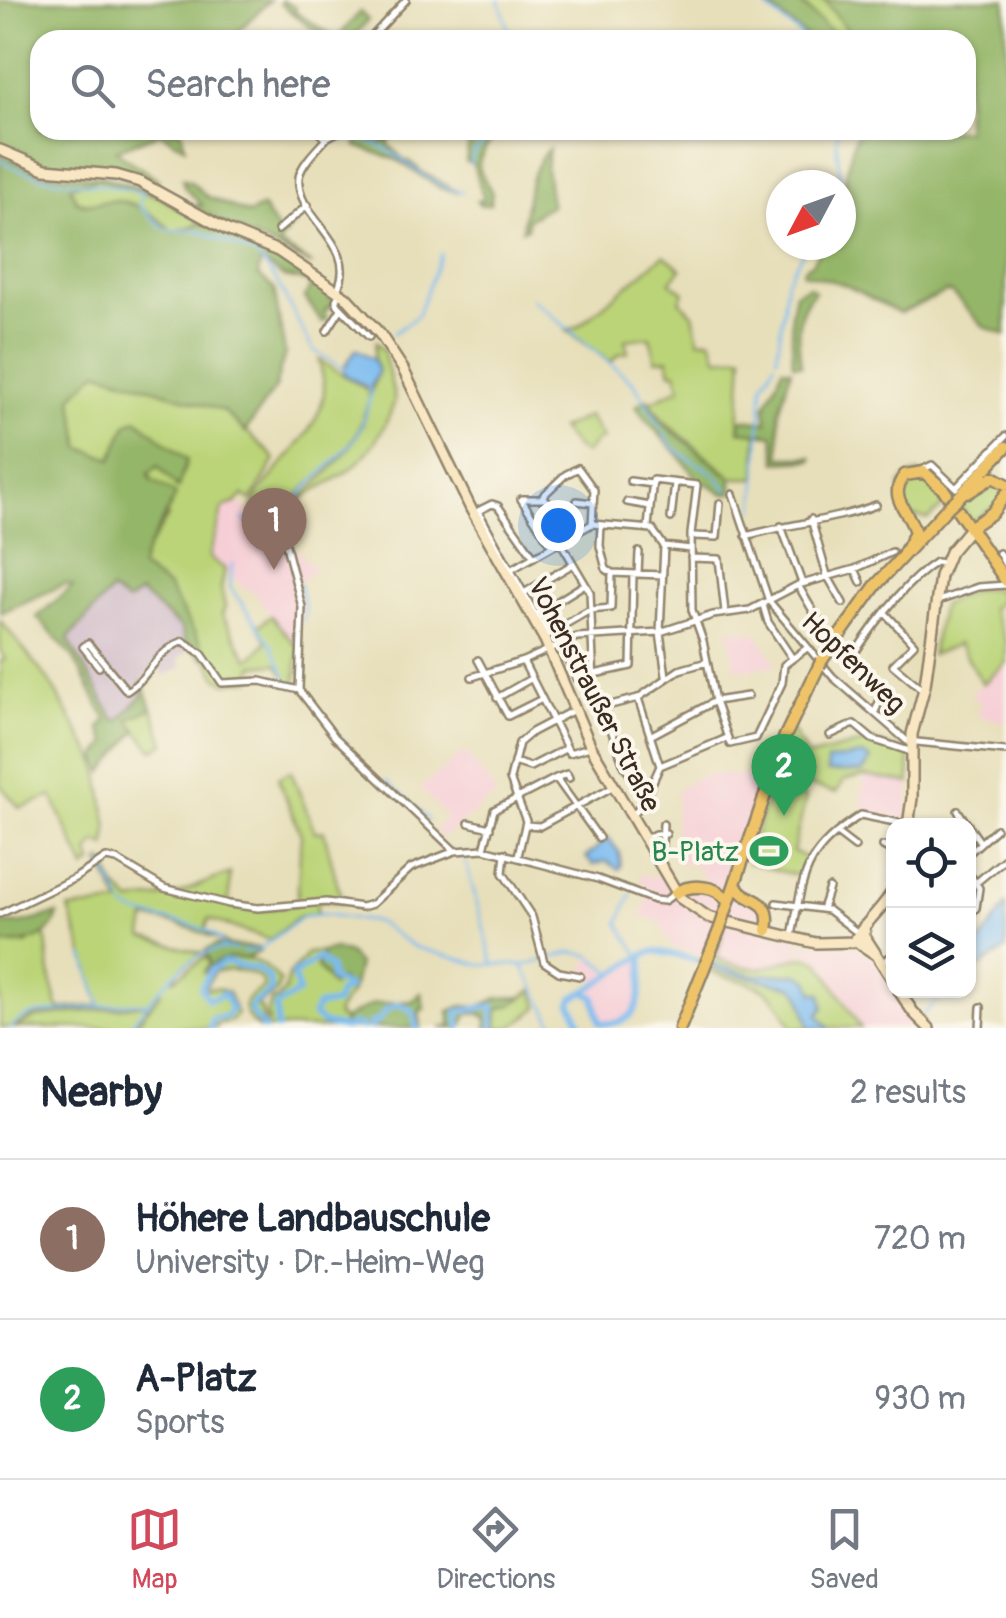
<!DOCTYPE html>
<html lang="en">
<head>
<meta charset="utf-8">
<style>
  body { margin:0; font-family:Pangolin,sans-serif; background:#f2f2f3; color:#1f2937 }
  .controls { position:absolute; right:30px; bottom:30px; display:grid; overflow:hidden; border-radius:20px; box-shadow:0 2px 8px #0004 }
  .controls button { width:90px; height:90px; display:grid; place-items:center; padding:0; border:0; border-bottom:2px solid #e0e1e3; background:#fff; color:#1f2937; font:50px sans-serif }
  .compass { position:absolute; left:766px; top:170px; width:90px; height:90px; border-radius:50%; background:#fff; box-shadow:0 2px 8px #0004; rotate:229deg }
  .you { position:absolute; left:558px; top:525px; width:35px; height:35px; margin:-25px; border:8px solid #fff; border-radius:50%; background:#1a73e8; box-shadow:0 0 0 15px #1a73e833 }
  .badge { display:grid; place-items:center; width:65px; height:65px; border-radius:50%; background:#d1495b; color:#fff; font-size:32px; font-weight:700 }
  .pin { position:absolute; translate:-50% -82px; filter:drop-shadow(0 2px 5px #0008) }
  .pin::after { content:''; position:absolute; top:52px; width:35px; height:30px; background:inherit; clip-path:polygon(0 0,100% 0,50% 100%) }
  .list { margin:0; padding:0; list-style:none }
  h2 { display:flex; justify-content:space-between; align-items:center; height:130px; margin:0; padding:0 40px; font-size:42px }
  h2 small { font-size:32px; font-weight:400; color:#747a83 }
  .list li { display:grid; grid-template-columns:65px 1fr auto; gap:30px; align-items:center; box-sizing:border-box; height:160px; padding:0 40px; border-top:2px solid #e0e1e3 }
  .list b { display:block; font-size:38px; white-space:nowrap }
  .list p { margin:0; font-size:32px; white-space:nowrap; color:#747a83 }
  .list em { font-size:32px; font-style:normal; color:#747a83 }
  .icon { flex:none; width:55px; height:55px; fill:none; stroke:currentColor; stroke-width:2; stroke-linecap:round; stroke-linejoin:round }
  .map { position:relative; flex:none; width:1006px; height:1028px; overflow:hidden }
  .search { position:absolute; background:#fff; box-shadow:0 2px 8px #0004; left:30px; right:30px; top:30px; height:110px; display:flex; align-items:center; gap:25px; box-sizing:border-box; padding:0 35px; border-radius:30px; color:#747a83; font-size:38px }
  .sheet { height:450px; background:#fff }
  nav { display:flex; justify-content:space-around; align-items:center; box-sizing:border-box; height:140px; border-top:2px solid #e0e1e3; background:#fff; font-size:28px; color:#747a83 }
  nav a { display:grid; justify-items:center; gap:5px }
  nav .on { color:#d1495b }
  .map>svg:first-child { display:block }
</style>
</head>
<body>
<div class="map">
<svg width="1006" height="1028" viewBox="0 0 1006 1028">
  <rect width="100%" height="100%" fill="#fbf7ec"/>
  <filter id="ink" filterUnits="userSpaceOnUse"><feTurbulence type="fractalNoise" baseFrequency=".01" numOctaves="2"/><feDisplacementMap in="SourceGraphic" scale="20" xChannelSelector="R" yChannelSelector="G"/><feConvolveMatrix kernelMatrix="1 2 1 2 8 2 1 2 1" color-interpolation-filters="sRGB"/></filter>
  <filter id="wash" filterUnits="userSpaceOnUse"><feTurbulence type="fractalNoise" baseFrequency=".0048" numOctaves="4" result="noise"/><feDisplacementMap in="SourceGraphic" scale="40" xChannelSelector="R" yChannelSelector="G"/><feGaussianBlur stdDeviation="2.25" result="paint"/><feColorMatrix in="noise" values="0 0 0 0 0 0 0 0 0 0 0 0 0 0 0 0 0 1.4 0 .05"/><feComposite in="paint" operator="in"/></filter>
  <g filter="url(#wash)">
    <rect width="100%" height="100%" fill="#e7dfba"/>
    <path fill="#f6cfd6" d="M236 503 247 509 255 526 288 542 316 569 296 584 301 609 298 648 271 616 256 594 241 585 209 557 222 511 226 506Z
      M728 628 756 633 777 665 736 670Z
      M1006 663V723L980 716 977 712 982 705 971 694Z
      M465 751 497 794 442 838 435 829 447 818 420 788Z
      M709 774 767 777 727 888 721 890 710 888 693 862 687 866 683 861 678 864 674 858 677 791 693 779Z
      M865 777 910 783 906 819 867 813V807L861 804Z
      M661 873 675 895 686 887 754 899 762 906 765 931 800 939 797 950 803 956 759 968 672 947 660 922 642 916 649 894 639 876 644 874 650 878Z
      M801 943 850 945 868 953 876 960 894 991 926 1028H863L824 963 815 956 801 952Z
      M590 957 612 976 642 959 635 1005 626 1019 601 1021 597 998 586 990 595 982 584 971Z"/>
    <path fill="#d1bdc9" d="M112 591 140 592 181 628 185 641 194 647 178 658 181 667 164 676 156 663 142 681V696L119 720 114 719 68 639Z"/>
    <path fill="#bbd478" stroke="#7b7f4b" stroke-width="2.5" d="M798 0H824L855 40H840Z
      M97 179 158 196 202 223 174 232C155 217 134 197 108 201 93 203 90 205 76 200L70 186Z
      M664 255 681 269 670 282 684 292 680 301 693 314 699 340 711 339 718 358 743 355 739 431 757 432 756 478H733L663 420 650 402 680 388 676 372H671L668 359 656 360 650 337 625 340 628 352 619 354 611 362 566 330 577 327Z
      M376 342 383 349 395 400C387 425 370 455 348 471 323 490 289 493 287 535L284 533C283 508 303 498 318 482 341 460 366 433 368 402 364 413 361 428 353 439 341 458 320 475 303 490 292 501 285 517 277 530 256 521 246 519 258 495 278 464 320 431 324 392 325 381 321 371 319 360L363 387 369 392V399L378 372 374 359Z
      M97 371 225 411 273 456 275 460 251 501 243 495 236 503 226 506 222 511 209 557 225 569 221 588 225 607 222 615 248 659 256 654 267 641 258 626 271 616 298 648 296 685H291L277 664 253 666 252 679 227 683 217 677 168 587 141 568V559L168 517 149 473 157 466 173 480 175 486 187 460 127 425 112 459 81 448 72 397Z
      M588 416 603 439 596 441 585 453 577 449 560 429Z
      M918 473 948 501 929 519 913 516 902 503 900 486 907 477Z
      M992 479 1005 485 1002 500 972 522 958 503Z
      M996 588 1001 601 991 608 1006 642V663L983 684 959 644 931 655 942 605 974 590Z
      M0 620 49 681 97 763 108 827 106 846 96 842 89 852 92 863 85 869 52 796 20 808 0 785V662L5 659 0 651Z
      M152 708 165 743 153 750 128 720Z
      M790 727 808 757 870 741 909 753 910 783 865 776 844 780 836 793 774 775Z
      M291 771 315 832 324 831 342 903 317 900V913L298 917 270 940 209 919 205 930 228 945H222L221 941C195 929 175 921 146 919L143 937 202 953 178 971 173 980 205 957 210 963 208 968C233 948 262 958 280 981L276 993 257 1005 262 1010 264 1026 269 1021 266 1017 272 1000H277L285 990C288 967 297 970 307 953L323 952 317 967 344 981 352 991 337 1012 338 1017 344 1019 343 1028H258C238 1011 241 999 263 988V981C251 970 230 968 214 972L205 989 216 988 228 992 237 1014 230 1021 216 1024V1028H133L162 991 131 1028H14L37 1017 147 1004 37 1015 12 1028H0V944H26L45 932 51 980 59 1009 100 1005 69 909 120 904 100 862 104 861 115 886 131 902 175 895 230 873 229 905 260 910 297 904 301 835 278 778Z
      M771 787 806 798 793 851 807 858 801 877 747 862Z
      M725 925 717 958C729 962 745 969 758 968 781 967 799 947 821 964L861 1028H792C770 977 755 988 708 971Z
      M533 990 539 1007 511 1028H497V1009L511 1005Z"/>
    <path fill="#94b668" stroke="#687043" stroke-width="2.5" d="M0 0H270L229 40H169L164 34 161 40H40V130H181L185 147 160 133 116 150C130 165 147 169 158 180L155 185 107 169 36 163 0 144Z
      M282 0 296 8 295 12 337 38 360 12 368 20 351 40C320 40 302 22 280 3Z
      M761 0H797L840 40H810Z
      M824 0H1006V335L984 327 952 293 946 292 900 313 843 284 803 273 804 268 812 263 822 245H841C841 204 844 168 858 130H966V40H855Z
      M476 131 491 141C472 165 478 167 492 193L490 204 481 205 477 201 484 199 473 164 466 162 470 135Z
      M353 135 383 143 393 135 388 144 405 161H409L422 172 458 192 440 188 397 160 356 146 357 139 345 136Z
      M549 149 546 168 551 205 528 219 527 228 522 230C525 206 530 164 549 149Z
      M0 154 41 173 106 177 152 191 158 196 97 179 70 186 76 201C94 206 91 203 108 201 134 198 155 217 174 232L202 223 289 261 311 275 338 308 337 312 330 306 324 312 328 319 322 322 305 298 310 287 308 281 284 277 261 261 258 275 274 289 285 353 275 388 245 432 224 411 98 371 72 397 81 448 112 459 127 424 137 419 187 460 178 488 158 466 149 473 150 479 176 494C169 514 141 554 141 568L168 587 201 644 203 658 185 641 181 628 140 593 127 602 111 591 68 639 114 719 119 720 142 696V681L152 708 129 720 137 730 103 773 97 757 107 743 100 728 107 721 73 657 37 617 73 586 65 584 0 613Z
      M183 179 191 182 206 196 249 214 262 207 278 231 294 223 279 244 313 265 224 224 171 194 195 206 202 205 184 187Z
      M809 286 815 291C794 312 797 337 801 365L793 364 791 312 795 293Z
      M783 368 791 369 779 412 780 457H812V460L777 462 773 435 740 431V419L767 422 765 407Z
      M647 399 661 422 732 478V493L724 494 708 484H698C684 454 655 434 636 406Z
      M58 914C52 940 23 945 0 944V923L19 924Z
      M216 945 258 948 260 951 246 959C229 956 214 960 203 974L210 962 205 951Z
      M334 949 349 954 358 964 352 991 340 979 332 986 317 967 323 952Z
      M421 993 425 1009 419 1011 421 1028H343L344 1019 373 1004 412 1001Z
      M524 997 511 1005 498 1009 497 1028H487V1019L481 1014 468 1013 461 1028H441L452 1026 449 1011 463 1006 479 1007 498 998Z"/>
    <path fill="#7cbbf0" stroke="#5c7287" stroke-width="2.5" d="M356 349 374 359 378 372 370 389 344 374V368Z
      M861 755 871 759 863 772H827V761Z
      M608 838 619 852 621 867 618 869 606 861 593 865 586 857Z
      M1006 905V949L973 972 969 959Z
      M688 957 754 975 798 974 809 980 814 993H821L824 1008 818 1015 829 1028H810L800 994 793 987 721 971Z"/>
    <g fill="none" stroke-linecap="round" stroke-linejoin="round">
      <path stroke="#7cbbf0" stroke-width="2.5" d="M499 0 512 40
        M764 0 768 9 807 40
        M838 130C833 146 842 166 840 185
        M328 143C336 143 344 139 351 139 395 139 421 187 463 192
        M0 160C45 187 95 180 143 193L139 206 162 227 174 231 197 230 256 255 275 278 313 350 346 370
        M470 164 474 152 500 130
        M532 299 634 383 662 428
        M394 333 417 316 441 254
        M777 357 787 280 807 245
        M664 433C674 454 692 459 710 471 717 475 722 484 728 490
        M755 510 763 384 775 363
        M243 519 245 520
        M247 521 283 535
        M284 535C275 503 338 465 355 438 363 425 367 409 371 393L368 387
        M288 542 296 574
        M232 563 230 587 272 646 290 685 296 686
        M299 584 305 609 304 620
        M334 732 346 744
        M386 781 398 792
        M400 793 408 800
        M409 801 411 804
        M413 805 420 812
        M421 813 428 820
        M463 851 493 963
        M102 863 122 903
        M631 894 619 923 640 957
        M124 907C150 925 209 916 224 947
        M242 951 258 950 303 916 323 914 377 922 414 947 477 964 528 965 572 952 589 955 613 973
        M84 956 101 1006
        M523 966 556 1028
        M923 1015 946 991
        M10 1028 23 1018 35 1014 128 1003H150
        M128 1028C153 997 192 940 236 950"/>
      <path stroke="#7cbbf0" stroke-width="5" d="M584 992 643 955"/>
      <path stroke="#7cbbf0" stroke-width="6" d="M210 1028 212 1018 225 1017 232 1009 224 994 209 1000 201 988 211 970 224 962 257 969 269 978 271 991C251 1008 240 1001 264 1028
        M277 1028 276 1006 299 992 293 975 318 958 330 968 331 979 349 988 339 993 336 1003 317 1006 313 1015 324 1024 345 1028
        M347 1028 354 1024 363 1028
        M371 1028 370 1023 377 1022 387 1009 399 1004 413 1011 417 1028
        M460 1028 457 1012 493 1006V1028
        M579 1028 580 1022 571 1003 573 998 584 992 594 997 600 1023C645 1028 641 989 643 955L656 951 693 959"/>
    </g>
  </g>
  <g filter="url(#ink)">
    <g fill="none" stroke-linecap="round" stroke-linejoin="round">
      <g stroke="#91846c" stroke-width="10">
        <path id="street" d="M369 40 406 0
          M320 133 326 139C318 148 301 164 299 177 294 218 361 244 337 290
          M326 138 341 130
          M278 230 308 205
          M340 292 336 300 338 305 369 337
          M327 331 341 309
          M924 469 932 465 956 488 1006 436
          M630 481 652 484
          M733 494 769 601 833 677 907 741 1006 751
          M542 497 565 475 578 468 594 490 592 524
          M577 501 592 503
          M627 502 650 506
          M671 518 675 483
          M811 519 827 575 843 603
          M601 525 600 546 606 569 612 573 663 575
          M781 526 802 583
          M648 527 653 480 697 485 691 534 692 610 703 641 715 701 730 744 756 738 782 683 784 665 807 648
          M694 536 717 537 720 503
          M746 536C788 524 837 520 876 505
          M284 538 302 607 299 690
          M560 541 590 592 594 683 624 765 645 799
          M552 546 521 499H545L571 535
          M664 546 691 549
          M999 553 1006 566
          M534 557 498 506 492 504 478 511 547 635 590 610 611 608 612 573
          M691 558 719 559 725 612
          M514 568 592 524 652 529 664 546 660 632 666 676
          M855 569 861 582
          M638 574 639 552
          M798 585 821 625
          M524 593 573 564
          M938 601 978 587 1006 585
          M763 605 768 622 792 658
          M537 614 585 584
          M886 614 914 644 893 665 922 689
          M562 643 576 678 631 666 633 574
          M478 660 508 716 540 700
          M99 667 83 647 88 643 127 691C150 677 153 654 183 641L202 654 222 683 261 681 299 690
          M472 677 523 661 577 637 660 632 713 615 750 610 798 585 855 569 892 552
          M299 690 335 737 455 851
          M497 698 532 678
          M603 707 638 698
          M875 712 882 695 852 657C872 627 906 581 936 562L944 563
          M830 735 854 724 872 739 912 752
          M650 736 715 701 748 696
          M567 748 569 753 590 747
          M514 762 530 767 567 748 523 661
          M660 766 638 698 679 670 707 662
          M556 778 599 838
          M958 811 980 842
          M633 815 645 799 660 766 727 738
          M469 823 490 828
          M526 825 540 826 612 787
          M838 834 855 847
          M647 838 655 834H666
          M662 845 663 824
          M883 846 894 852
          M484 849 494 810 556 778 567 774 569 778
          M505 853 503 873 532 917 544 962 559 972 580 976
          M968 854 996 829
          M518 856 526 821 510 779 519 743 532 732 574 710
          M968 872 979 888 976 908 968 917
          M977 882 1006 858
          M776 903 828 910 854 930
          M822 909 829 888
          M0 914 75 878 106 858 117 860 164 888 229 904 258 908 326 902 362 907 372 904 411 868 455 851 484 849 598 879 654 900 664 901 676 893
          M792 936C804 873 803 852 861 815L914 826
          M882 964 894 953
          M980 1028 981 1007"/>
      </g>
      <g stroke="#91846c" stroke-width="14">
        <path id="secondary" d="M0 150 45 169 116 175 140 182 227 230 278 251 346 297 380 334 403 369 471 509 545 640 591 747 680 898 708 917 816 943 857 942 875 954
          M908 826 912 798V734L925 685 940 576 950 552 971 527
          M864 926 865 937 894 982
          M857 942 856 938C867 920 885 907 894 888
          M899 991 913 1012 929 1028"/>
      </g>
      <g stroke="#91846c" stroke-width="15">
        <path id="primary" d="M969 492 993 477 1006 484
          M958 498 1006 447
          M971 527 992 513 1006 494
          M904 553 915 533C910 510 886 498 905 475L924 472 944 490 1006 581
          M822 660 876 585 948 507
          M735 884C745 905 774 894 767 930
          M676 893C691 883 719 885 728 902
          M725 913 785 736 819 666
          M680 1028 720 928"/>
      </g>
      <use href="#street" stroke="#fff" stroke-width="5"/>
      <use href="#secondary" stroke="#f9e7c3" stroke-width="9"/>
      <use href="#primary" stroke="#efc469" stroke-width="10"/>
      <g stroke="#91846c" stroke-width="15" stroke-linecap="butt">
        <path id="primary-bridge" d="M948 507 958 498
          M819 666 822 660
          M720 928 725 913"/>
      </g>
      <use href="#primary-bridge" stroke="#efc469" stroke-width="10"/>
    </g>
  </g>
  <defs>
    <g id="stadium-bare" transform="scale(3)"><path d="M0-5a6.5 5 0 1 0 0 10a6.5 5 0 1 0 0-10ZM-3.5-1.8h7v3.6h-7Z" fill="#2e9e5b" stroke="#fbf7ec" stroke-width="2.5" paint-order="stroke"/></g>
  </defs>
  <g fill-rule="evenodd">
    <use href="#stadium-bare" x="769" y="851"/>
  </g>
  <g text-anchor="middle" stroke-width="8" stroke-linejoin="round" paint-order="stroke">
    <g font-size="28" fill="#3b2a1e" stroke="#fbf7ec">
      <text transform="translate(854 662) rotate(44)" y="10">Hopfenweg</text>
      <text transform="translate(595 694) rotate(63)" y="10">Vohenstraußer Straße</text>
    </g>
    <g font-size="28" fill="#27864d" stroke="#fbf7ec" text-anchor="end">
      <text x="739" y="861">B-Platz</text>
    </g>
  </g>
</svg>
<div class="controls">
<button><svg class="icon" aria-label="locate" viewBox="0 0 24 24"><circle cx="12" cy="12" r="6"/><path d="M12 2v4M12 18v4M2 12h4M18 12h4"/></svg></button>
<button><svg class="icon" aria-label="layers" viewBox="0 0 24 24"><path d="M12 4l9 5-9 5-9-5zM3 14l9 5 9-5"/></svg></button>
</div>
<svg class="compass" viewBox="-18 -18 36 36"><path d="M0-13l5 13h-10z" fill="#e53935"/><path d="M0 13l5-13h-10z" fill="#747a83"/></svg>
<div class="you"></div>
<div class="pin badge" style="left:274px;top:570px;background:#8d6e63">1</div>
<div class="pin badge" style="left:784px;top:816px;background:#2e9e5b">2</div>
<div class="search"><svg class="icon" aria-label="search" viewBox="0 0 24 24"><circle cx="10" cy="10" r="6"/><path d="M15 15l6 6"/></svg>Search here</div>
</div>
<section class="sheet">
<h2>Nearby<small>2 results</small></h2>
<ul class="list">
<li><span class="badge" style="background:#8d6e63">1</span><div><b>Höhere Landbauschule</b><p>University · Dr.-Heim-Weg</p></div><em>720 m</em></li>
<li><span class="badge" style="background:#2e9e5b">2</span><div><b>A-Platz</b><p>Sports</p></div><em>930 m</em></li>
</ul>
</section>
<nav>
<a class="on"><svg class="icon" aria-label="map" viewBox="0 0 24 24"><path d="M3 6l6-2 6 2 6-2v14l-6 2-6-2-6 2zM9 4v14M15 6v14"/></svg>Map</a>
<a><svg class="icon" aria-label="directions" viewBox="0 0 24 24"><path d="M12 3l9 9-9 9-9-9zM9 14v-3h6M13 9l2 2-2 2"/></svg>Directions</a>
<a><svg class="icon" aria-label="saved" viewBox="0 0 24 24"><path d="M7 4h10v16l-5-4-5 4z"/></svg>Saved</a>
</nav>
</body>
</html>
